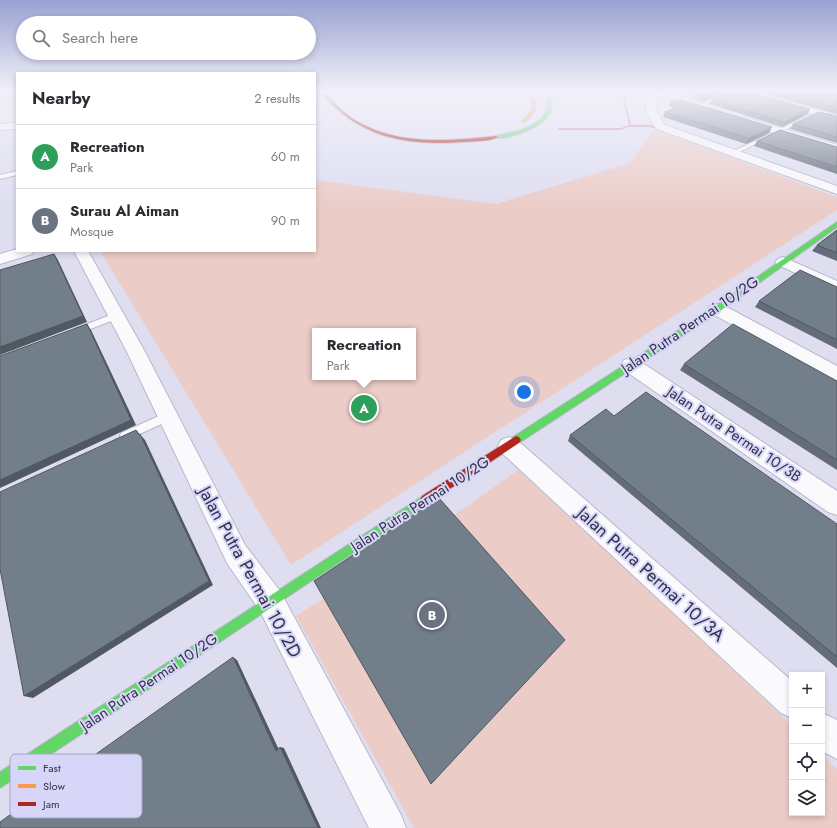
<!DOCTYPE html>
<html lang="en">
<head>
<meta charset="utf-8">
<style>
  body { margin:0; font-family:Jost,sans-serif; background:#f7f7f7; color:#2b2b33 }
  .controls { position:absolute; right:12px; bottom:12px; display:grid; overflow:hidden; border-radius:0px; box-shadow:0 2px 6px #0003 }
  .controls button { width:36px; height:36px; display:grid; place-items:center; padding:0; border:0; border-bottom:1px solid #e1e1e2; background:#fff; color:#2b2b33; font:20px sans-serif }
  .you { position:absolute; left:524px; top:392px; width:14px; height:14px; margin:-10px; border:3px solid #fff; border-radius:50%; background:#1a73e8; box-shadow:0 0 0 6px #1a73e833 }
  .badge { display:grid; place-items:center; width:26px; height:26px; border-radius:50%; background:#6f6e84; color:#fff; font-size:13px; font-weight:700 }
  .pin { position:absolute; translate:-50% -50%; border:2px solid #fff; box-shadow:0 1px 4px #0006 }
  .popup { position:absolute; left:312px; top:328px; width:104px; height:52px; box-sizing:border-box; display:grid; place-content:center; border-radius:0px; background:#fff; filter:drop-shadow(0 1px 3px #0005); font-size:13px; white-space:nowrap; color:#7c7c81 }
  .popup b { font-size:15px; color:#2b2b33 }
  .popup::after { content:''; position:absolute; left:50%; top:100%; margin-left:-8px; border:8px solid transparent; border-top-color:#fff }
  .list { margin:0; padding:0; list-style:none }
  h2 { display:flex; justify-content:space-between; align-items:center; height:52px; margin:0; padding:0 16px; font-size:17px }
  h2 small { font-size:13px; font-weight:400; color:#7c7c81 }
  .list li { display:grid; grid-template-columns:26px 1fr auto; gap:12px; align-items:center; box-sizing:border-box; height:64px; padding:0 16px; border-top:1px solid #e1e1e2 }
  .list b { display:block; font-size:15px; white-space:nowrap }
  .list p { margin:0; font-size:13px; white-space:nowrap; color:#7c7c81 }
  .list em { font-size:13px; font-style:normal; color:#7c7c81 }
  .icon { flex:none; width:22px; height:22px; fill:none; stroke:currentColor; stroke-width:2; stroke-linecap:round; stroke-linejoin:round }
  .map { position:relative; flex:none; width:837px; height:828px; overflow:hidden }
  .search { position:absolute; background:#fff; box-shadow:0 2px 6px #0003; left:16px; top:16px; width:300px; height:44px; display:flex; align-items:center; gap:10px; box-sizing:border-box; padding:0 14px; border-radius:22px; color:#7c7c81; font-size:15px }
  .panel { position:absolute; background:#fff; box-shadow:0 2px 6px #0003; left:16px; top:72px; width:300px; height:180px; border-radius:0px }
  .map>svg:first-child { display:block }
</style>
</head>
<body>
<div class="map">
<svg width="837" height="828" viewBox="0 0 837 828">
  <rect width="100%" height="100%" fill="#dfdef1"/>
  <path fill="#ebccc7" fill-rule="evenodd" d="M654 129 837 197V210L291 565 100 251H315V180L496 204 630 163ZM315 331H413V377H315Z
    M518 470 683 622 792 726V813H822V755L837 769V828H414L296 616 469 505Z"/>
  <g fill="none" stroke-linecap="round" stroke-linejoin="round">
    <path fill="#c288ae" fill-rule="evenodd" d="M626 91H628L625 94V100L631 125H649L663 129V131L649 127H628L621 130H559L558 129 559 128H621L629 125 623 100V94Z"/>
    <g stroke="#b8b8ca" stroke-width="2">
      <path id="lane" d="M730 91H736L700 107 696 106Z
        M803 118 807 119 735 154 730 153Z
        M17 171V175L0 179V175Z
        M116 313 119 314 120 316 119 318 80 333 77 334 73 331 74 329Z
        M168 412 172 413 173 416 172 419 129 439 125 440 121 439 120 436 121 433Z"/>
    </g>
    <g stroke="#b8b8ca" stroke-width="2">
      <path id="street" d="M651 91H661L708 106 710 108 705 111 657 96C653 105 658 117 665 125L837 186V194L657 129C648 118 641 104 651 91Z
        M735 91H750L837 115V121L736 93Z
        M744 117 837 145V152L740 122 739 120Z
        M17 123V129L0 130V124Z
        M17 249V251H34L32 254 0 264V254Z
        M74 251H88L144 350 245 545 280 591 401 815 406 828H369L260 611 227 563 126 350Z
        M783 257 837 281V292L778 265 775 262 778 259Z
        M717 304 723 305 837 366V382L830 380 711 313 708 309 711 305Z
        M631 358 638 360 837 491V515L828 512 624 370 621 365 624 360Z
        M509 437 517 440 792 681V718L781 713 501 452 498 446 501 440Z
        M822 713 837 720V759L822 751Z"/>
    </g>
    <g stroke="#b8b8ca" stroke-width="2">
      <path id="fast" d="M546 91H550C550 96 552 102 552 107 548 127 512 139 494 138V136C511 133 543 128 547 107 548 102 546 96 546 91Z
        M837 222V227L720 311 519 443H513L511 440 513 437 714 307Z
        M426 494 430 496 431 499 430 502 0 788V772Z"/>
    </g>
    <g stroke="#b8b8ca" stroke-width="2">
      <path id="slow" d="M525 91H529C540 102 537 115 524 122L522 121C533 110 537 105 525 91Z
        M17 95V97L0 99V97Z"/>
    </g>
    <g stroke="#b8b8ca" stroke-width="2">
      <path id="jam" d="M320 91H324C333 102 343 113 355 120 397 146 450 141 496 136L498 137C490 142 475 141 465 142 408 146 358 139 320 91Z
        M516 436 519 437 521 440 519 443 430 502 426 504 422 502 421 499 422 496Z"/>
    </g>
    <use href="#lane" fill="#fafafd" fill-rule="evenodd"/>
    <use href="#street" fill="#fafafd" fill-rule="evenodd"/>
    <use href="#fast" fill="#63d668" fill-rule="evenodd"/>
    <use href="#slow" fill="#ff974d" fill-rule="evenodd"/>
    <use href="#jam" fill="#b3261e" fill-rule="evenodd"/>
  </g>
  <path fill="#636c78" d="M682 91H726L702 102 690 98 692 94Z
    M756 91H833L837 92V114Z
    M712 100 808 114 782 127 710 104Z
    M671 101 769 133 746 144 663 117 665 112 675 108 669 106Z
    M837 116V143L790 129 793 124Z
    M757 141 837 147V174L754 146Z
    M837 230V261L812 251 817 245Z
    M837 287V349L755 307 759 301Z
    M684 364 837 381V470L680 370Z
    M570 435 837 524V668L568 441Z"/>
  <path fill="#505861" d="M717 91H726L702 102 704 97Z
    M810 109 808 114 782 127 785 122Z
    M772 127 769 133 746 144 749 138Z
    M54 254 58 260 87 322 0 355V347Z
    M87 324 91 330 136 425 0 488V480Z
    M136 430 145 440 213 585 33 698 24 696Z
    M233 657 237 660 280 752 276 751Z
    M280 747 284 748 321 828H318Z"/>
  <path fill="#737e8b" stroke="#505861" d="M699 91H717L704 97 692 94Z
    M731 91H745L810 109 785 122 712 100Z
    M775 91H833L837 92V108Z
    M678 99 772 127 749 138 665 112 683 105 671 101Z
    M819 112 837 116V137L793 124Z
    M780 130 837 147V167L757 141Z
    M837 230V253L817 245Z
    M54 254 83 316 0 347V270Z
    M800 270 837 287V340L759 301Z
    M87 324 131 420 0 480V356Z
    M733 324 837 381V460L684 364Z
    M646 392 837 524V657L570 435 606 409 614 416Z
    M136 430 139 435 140 434 209 581 24 696 0 569V492Z
    M439 498 565 640 431 784 314 581Z
    M233 657 276 751 280 747 318 828H0V822Z"/>
  <linearGradient id="sky" x2="0" y2="1"><stop stop-color="#99a2d1"/><stop offset="0.44" stop-color="#f1f0f9"/><stop offset="1" stop-color="#f1f0f9" stop-opacity="0"/></linearGradient>
  <rect width="837" height="207" fill="url(#sky)"/>
  <g text-anchor="middle" stroke-width="4" stroke-linejoin="round" paint-order="stroke">
    <g font-size="15" fill="#333249" stroke="#d7d6f9">
      <text transform="translate(690 325) rotate(-34)" y="5">Jalan Putra Permai 10/2G</text>
      <text transform="translate(734 434) rotate(34)" y="5">Jalan Putra Permai 10/3B</text>
      <text transform="translate(420 504) rotate(-33)" y="5">Jalan Putra Permai 10/2G</text>
      <text transform="translate(149 682) rotate(-34)" y="5">Jalan Putra Permai 10/2G</text>
    </g>
    <g font-size="18" fill="#333249" stroke="#d7d6f9">
      <text transform="translate(250 572) rotate(61)" y="6">Jalan Putra Permai 10/2D</text>
      <text transform="translate(651 574) rotate(42)" y="6">Jalan Putra Permai 10/3A</text>
    </g>
  </g>
  <rect x="10" y="754" width="132" height="64" rx="6" fill="#d7d6f9" stroke="#a6a5c4" stroke-width="1"/>
  <rect x="18" y="766" width="18" height="4" fill="#63d668"/>
  <rect x="18" y="784" width="18" height="4" fill="#ff974d"/>
  <rect x="18" y="802" width="18" height="4" fill="#b3261e"/>
  <g font-size="11" fill="#333249">
    <text x="43" y="772">Fast</text>
    <text x="43" y="790">Slow</text>
    <text x="43" y="808">Jam</text>
  </g>
</svg>
<div class="controls">
<button>+</button>
<button>−</button>
<button><svg class="icon" aria-label="locate" viewBox="0 0 24 24"><circle cx="12" cy="12" r="6"/><path d="M12 2v4M12 18v4M2 12h4M18 12h4"/></svg></button>
<button><svg class="icon" aria-label="layers" viewBox="0 0 24 24"><path d="M12 4l9 5-9 5-9-5zM3 14l9 5 9-5"/></svg></button>
</div>
<div class="you"></div>
<div class="pin badge" style="left:364px;top:408px;background:#2e9e5b">A</div>
<div class="popup"><b>Recreation</b>Park</div>
<div class="pin badge" style="left:432px;top:615px;background:#6b7280">B</div>
<div class="search"><svg class="icon" aria-label="search" viewBox="0 0 24 24"><circle cx="10" cy="10" r="6"/><path d="M15 15l6 6"/></svg>Search here</div>
<section class="panel">
<h2>Nearby<small>2 results</small></h2>
<ul class="list">
<li><span class="badge" style="background:#2e9e5b">A</span><div><b>Recreation</b><p>Park</p></div><em>60 m</em></li>
<li><span class="badge" style="background:#6b7280">B</span><div><b>Surau Al Aiman</b><p>Mosque</p></div><em>90 m</em></li>
</ul>
</section>
</div>
</body>
</html>
